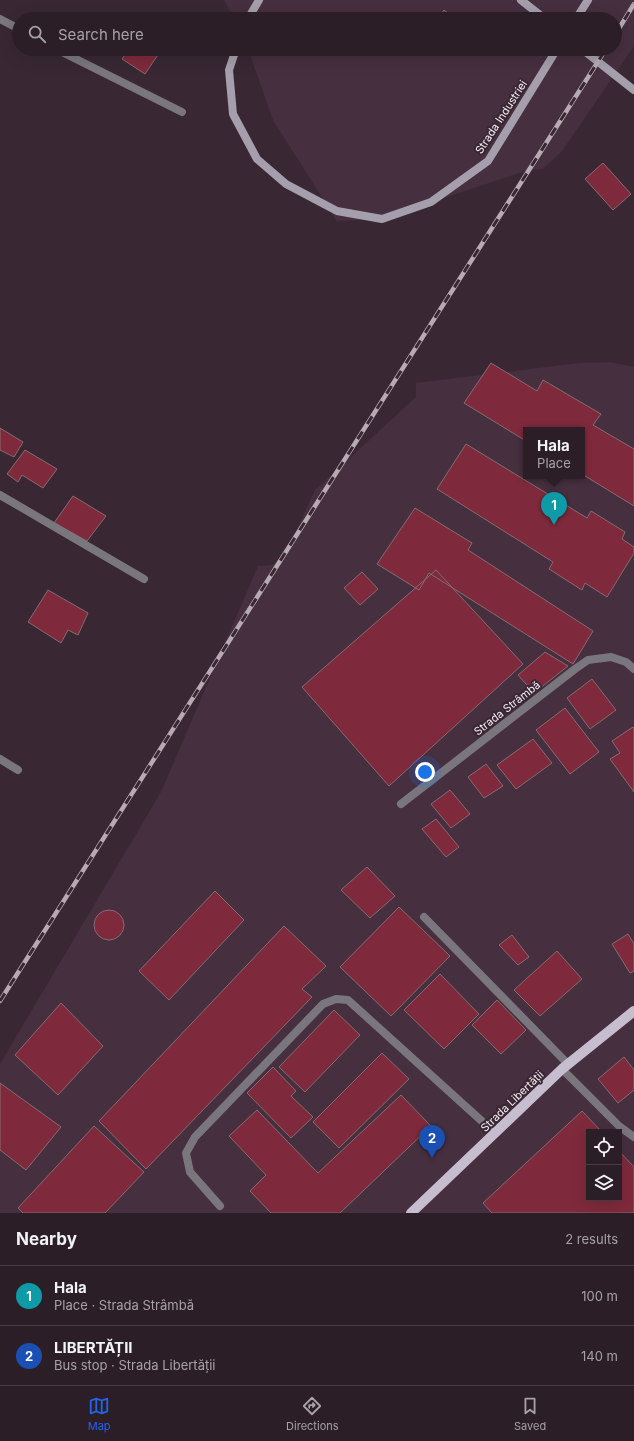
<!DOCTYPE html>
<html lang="en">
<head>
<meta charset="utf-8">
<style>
  body { margin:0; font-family:Inter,sans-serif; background:#372b33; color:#f1f3f6 }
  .controls { position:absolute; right:12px; bottom:12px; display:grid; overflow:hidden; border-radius:0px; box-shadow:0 4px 16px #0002 }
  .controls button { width:36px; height:36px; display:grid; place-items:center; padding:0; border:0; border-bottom:1px solid #473c44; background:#2b1e27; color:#f1f3f6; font:20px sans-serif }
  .you { position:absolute; left:425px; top:772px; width:14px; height:14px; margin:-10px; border:3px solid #fff; border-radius:50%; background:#1a73e8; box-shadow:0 0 0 6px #1a73e833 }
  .badge { display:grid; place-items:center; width:26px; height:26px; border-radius:50%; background:#2563eb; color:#fff; font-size:13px; font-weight:700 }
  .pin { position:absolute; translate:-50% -33px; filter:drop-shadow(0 1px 2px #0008) }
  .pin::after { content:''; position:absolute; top:21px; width:14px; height:12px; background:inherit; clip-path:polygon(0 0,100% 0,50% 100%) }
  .popup { position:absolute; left:523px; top:427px; width:62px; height:52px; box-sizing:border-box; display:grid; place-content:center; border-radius:0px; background:#2b1e27; filter:drop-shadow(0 1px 3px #0005); font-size:13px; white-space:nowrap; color:#a6a2a7 }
  .popup b { font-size:15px; color:#f1f3f6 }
  .popup::after { content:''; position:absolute; left:50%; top:100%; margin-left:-8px; border:8px solid transparent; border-top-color:#2b1e27 }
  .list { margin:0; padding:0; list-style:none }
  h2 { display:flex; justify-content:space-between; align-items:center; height:52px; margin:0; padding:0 16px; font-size:17px }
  h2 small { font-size:13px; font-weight:400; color:#a6a2a7 }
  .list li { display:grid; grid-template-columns:26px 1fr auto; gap:12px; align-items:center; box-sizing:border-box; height:60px; padding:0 16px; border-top:1px solid #473c44 }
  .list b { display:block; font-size:15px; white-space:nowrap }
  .list p { margin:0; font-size:13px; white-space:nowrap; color:#a6a2a7 }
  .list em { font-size:13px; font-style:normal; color:#a6a2a7 }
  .icon { flex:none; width:22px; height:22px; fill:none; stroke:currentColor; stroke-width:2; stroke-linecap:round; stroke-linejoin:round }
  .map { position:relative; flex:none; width:634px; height:1213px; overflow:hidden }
  .search { position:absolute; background:#2b1e27; box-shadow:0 4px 16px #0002; left:12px; right:12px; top:12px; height:44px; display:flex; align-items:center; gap:10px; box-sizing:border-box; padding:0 14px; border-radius:22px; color:#a6a2a7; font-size:15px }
  .sheet { height:172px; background:#2b1e27 }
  nav { display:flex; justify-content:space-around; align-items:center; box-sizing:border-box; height:56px; border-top:1px solid #473c44; background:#2b1e27; font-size:11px; color:#a6a2a7 }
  nav a { display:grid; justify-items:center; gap:2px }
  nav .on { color:#2563eb }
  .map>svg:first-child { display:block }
</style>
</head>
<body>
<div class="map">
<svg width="634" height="1213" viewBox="0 0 634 1213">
  <rect width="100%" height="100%" fill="#392834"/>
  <path fill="#462f3f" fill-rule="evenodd" d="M224 0H634V46L562 151 543 169 528 170 381 219 337 221 273 120 248 49H615V19H234Z
    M609 362 634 367V1213H0V1064L161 792 258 566 272 565 287 551 315 490 416 397V383L579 363ZM526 430H582V476H526ZM589 1132H619V1198H589Z"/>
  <path fill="#7e2a3c" stroke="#856c6f" d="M444 10 455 19H437Z
    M129 49H162L145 74 122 59Z
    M603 163 631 194 613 210 585 179Z
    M491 363 537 391 543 380 601 414 593 425 634 449V506L582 474V430H526V441L464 403Z
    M0 428 23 442 14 457 0 450Z
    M466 444 587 518 591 511 625 532 622 539 634 547V553L607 597 585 583 582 590 549 569 553 562 437 489Z
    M25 450 57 469 43 488 22 475 18 482 7 474Z
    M73 496 106 516 87 541 54 523Z
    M415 508 472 543 468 550 593 631 573 664 429 573 419 590 377 564Z
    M436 570 523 664 389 786 302 687Z
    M362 572 378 589 360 605 344 588Z
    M48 590 88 613 78 635 68 630 61 643 28 622Z
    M545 652 568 666 534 693 518 675Z
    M592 679 616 710 590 729 567 698Z
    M565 708 599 752 570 774 536 730Z
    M633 727 634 728V792L610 759 620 753 612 741Z
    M533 739 552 763 516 789 497 765Z
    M486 764 503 786 484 798 468 777Z
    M450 790 470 814 451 828 431 804Z
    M436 819 459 847 446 857 422 829Z
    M367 867 395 896 370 918 341 890Z
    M215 891 244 920 169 1000 139 971Z
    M399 907 450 956 391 1016 340 967Z
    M94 925a15 15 0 1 1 30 0a15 15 0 1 1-30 0Z
    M284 926 326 966 302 989 312 997 146 1169 99 1121Z
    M628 934 634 944V971L630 973 612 944Z
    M512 935 529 957 518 965 499 945Z
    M557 951 582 979 540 1016 514 990Z
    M440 974 479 1014 444 1049 404 1010Z
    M497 1000 526 1030 501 1054 472 1025Z
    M61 1003 103 1046 58 1095 15 1055Z
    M334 1010 360 1035 305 1092 279 1067Z
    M382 1053 409 1079 339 1148 313 1122Z
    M624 1057 634 1070V1090L618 1103 598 1079Z
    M273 1067 296 1091 291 1096 313 1117 291 1138 247 1093Z
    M0 1083 61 1127 26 1170 0 1150Z
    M401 1095 431 1126 340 1213H271L250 1191 266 1175 229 1136 257 1110 318 1173Z
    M582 1111 602 1132H589V1198H619V1151L634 1167V1213H492L483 1203Z
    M94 1126 144 1172 105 1213H23L18 1208Z"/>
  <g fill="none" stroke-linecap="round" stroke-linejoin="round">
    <path stroke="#7a767e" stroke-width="8" d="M424 917 568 1064
      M562 1069 619 1126 634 1137
      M220 1206 190 1172 186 1153 195 1137 323 1004 336 999 348 1000 495 1133"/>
    <path stroke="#7a767e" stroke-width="8" d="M0 19 19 29
      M56 49 182 112
      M0 495 144 579
      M0 759 18 770
      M401 804 575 669 588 660 611 657 626 662 634 669"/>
    <path stroke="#a59eac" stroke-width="8" d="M521 0 545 19
      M248 19 259 0
      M576 19 588 0
      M236 49 229 70 233 114 257 159 286 184 337 211 382 219 431 202 488 161 557 49
      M582 49 634 90"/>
    <path stroke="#c6bdcf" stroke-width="10" d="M411 1213 562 1069 634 1011"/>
    <g stroke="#b7aab3" stroke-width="4.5">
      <path id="rail" d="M615 35 634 4
        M0 1001 606 49"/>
    </g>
    <use href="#rail" stroke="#392834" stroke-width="3" stroke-dasharray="9" stroke-linecap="butt"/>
  </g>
  <g text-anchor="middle" stroke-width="4" stroke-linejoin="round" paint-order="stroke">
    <g font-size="11" fill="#f8edf4" stroke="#392834">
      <text transform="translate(501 117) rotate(-57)" y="4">Strada Industriei</text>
      <text transform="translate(507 708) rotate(-38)" y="4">Strada Strâmbă</text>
      <text transform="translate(512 1101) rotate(-44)" y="4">Strada Libertății</text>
    </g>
  </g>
</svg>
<div class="controls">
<button><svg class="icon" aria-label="locate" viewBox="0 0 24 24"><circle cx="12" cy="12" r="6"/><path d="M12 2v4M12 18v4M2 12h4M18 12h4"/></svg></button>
<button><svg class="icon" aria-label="layers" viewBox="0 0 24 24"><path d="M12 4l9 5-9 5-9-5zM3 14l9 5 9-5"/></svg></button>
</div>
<div class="you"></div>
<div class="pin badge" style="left:554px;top:525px;background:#0f9aa8">1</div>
<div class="popup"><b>Hala</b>Place</div>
<div class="pin badge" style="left:432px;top:1158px;background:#1a4fb4">2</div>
<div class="search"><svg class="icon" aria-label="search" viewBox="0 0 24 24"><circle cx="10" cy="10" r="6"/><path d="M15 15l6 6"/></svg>Search here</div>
</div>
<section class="sheet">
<h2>Nearby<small>2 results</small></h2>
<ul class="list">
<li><span class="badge" style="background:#0f9aa8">1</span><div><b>Hala</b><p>Place · Strada Strâmbă</p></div><em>100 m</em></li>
<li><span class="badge" style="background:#1a4fb4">2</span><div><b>LIBERTĂȚII</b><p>Bus stop · Strada Libertății</p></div><em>140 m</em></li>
</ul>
</section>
<nav>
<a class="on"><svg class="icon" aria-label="map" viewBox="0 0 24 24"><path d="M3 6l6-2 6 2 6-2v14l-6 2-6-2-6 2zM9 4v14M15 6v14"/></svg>Map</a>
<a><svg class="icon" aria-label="directions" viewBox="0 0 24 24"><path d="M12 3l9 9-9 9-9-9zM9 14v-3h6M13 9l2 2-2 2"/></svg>Directions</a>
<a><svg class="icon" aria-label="saved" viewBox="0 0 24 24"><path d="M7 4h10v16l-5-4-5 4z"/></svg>Saved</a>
</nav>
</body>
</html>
